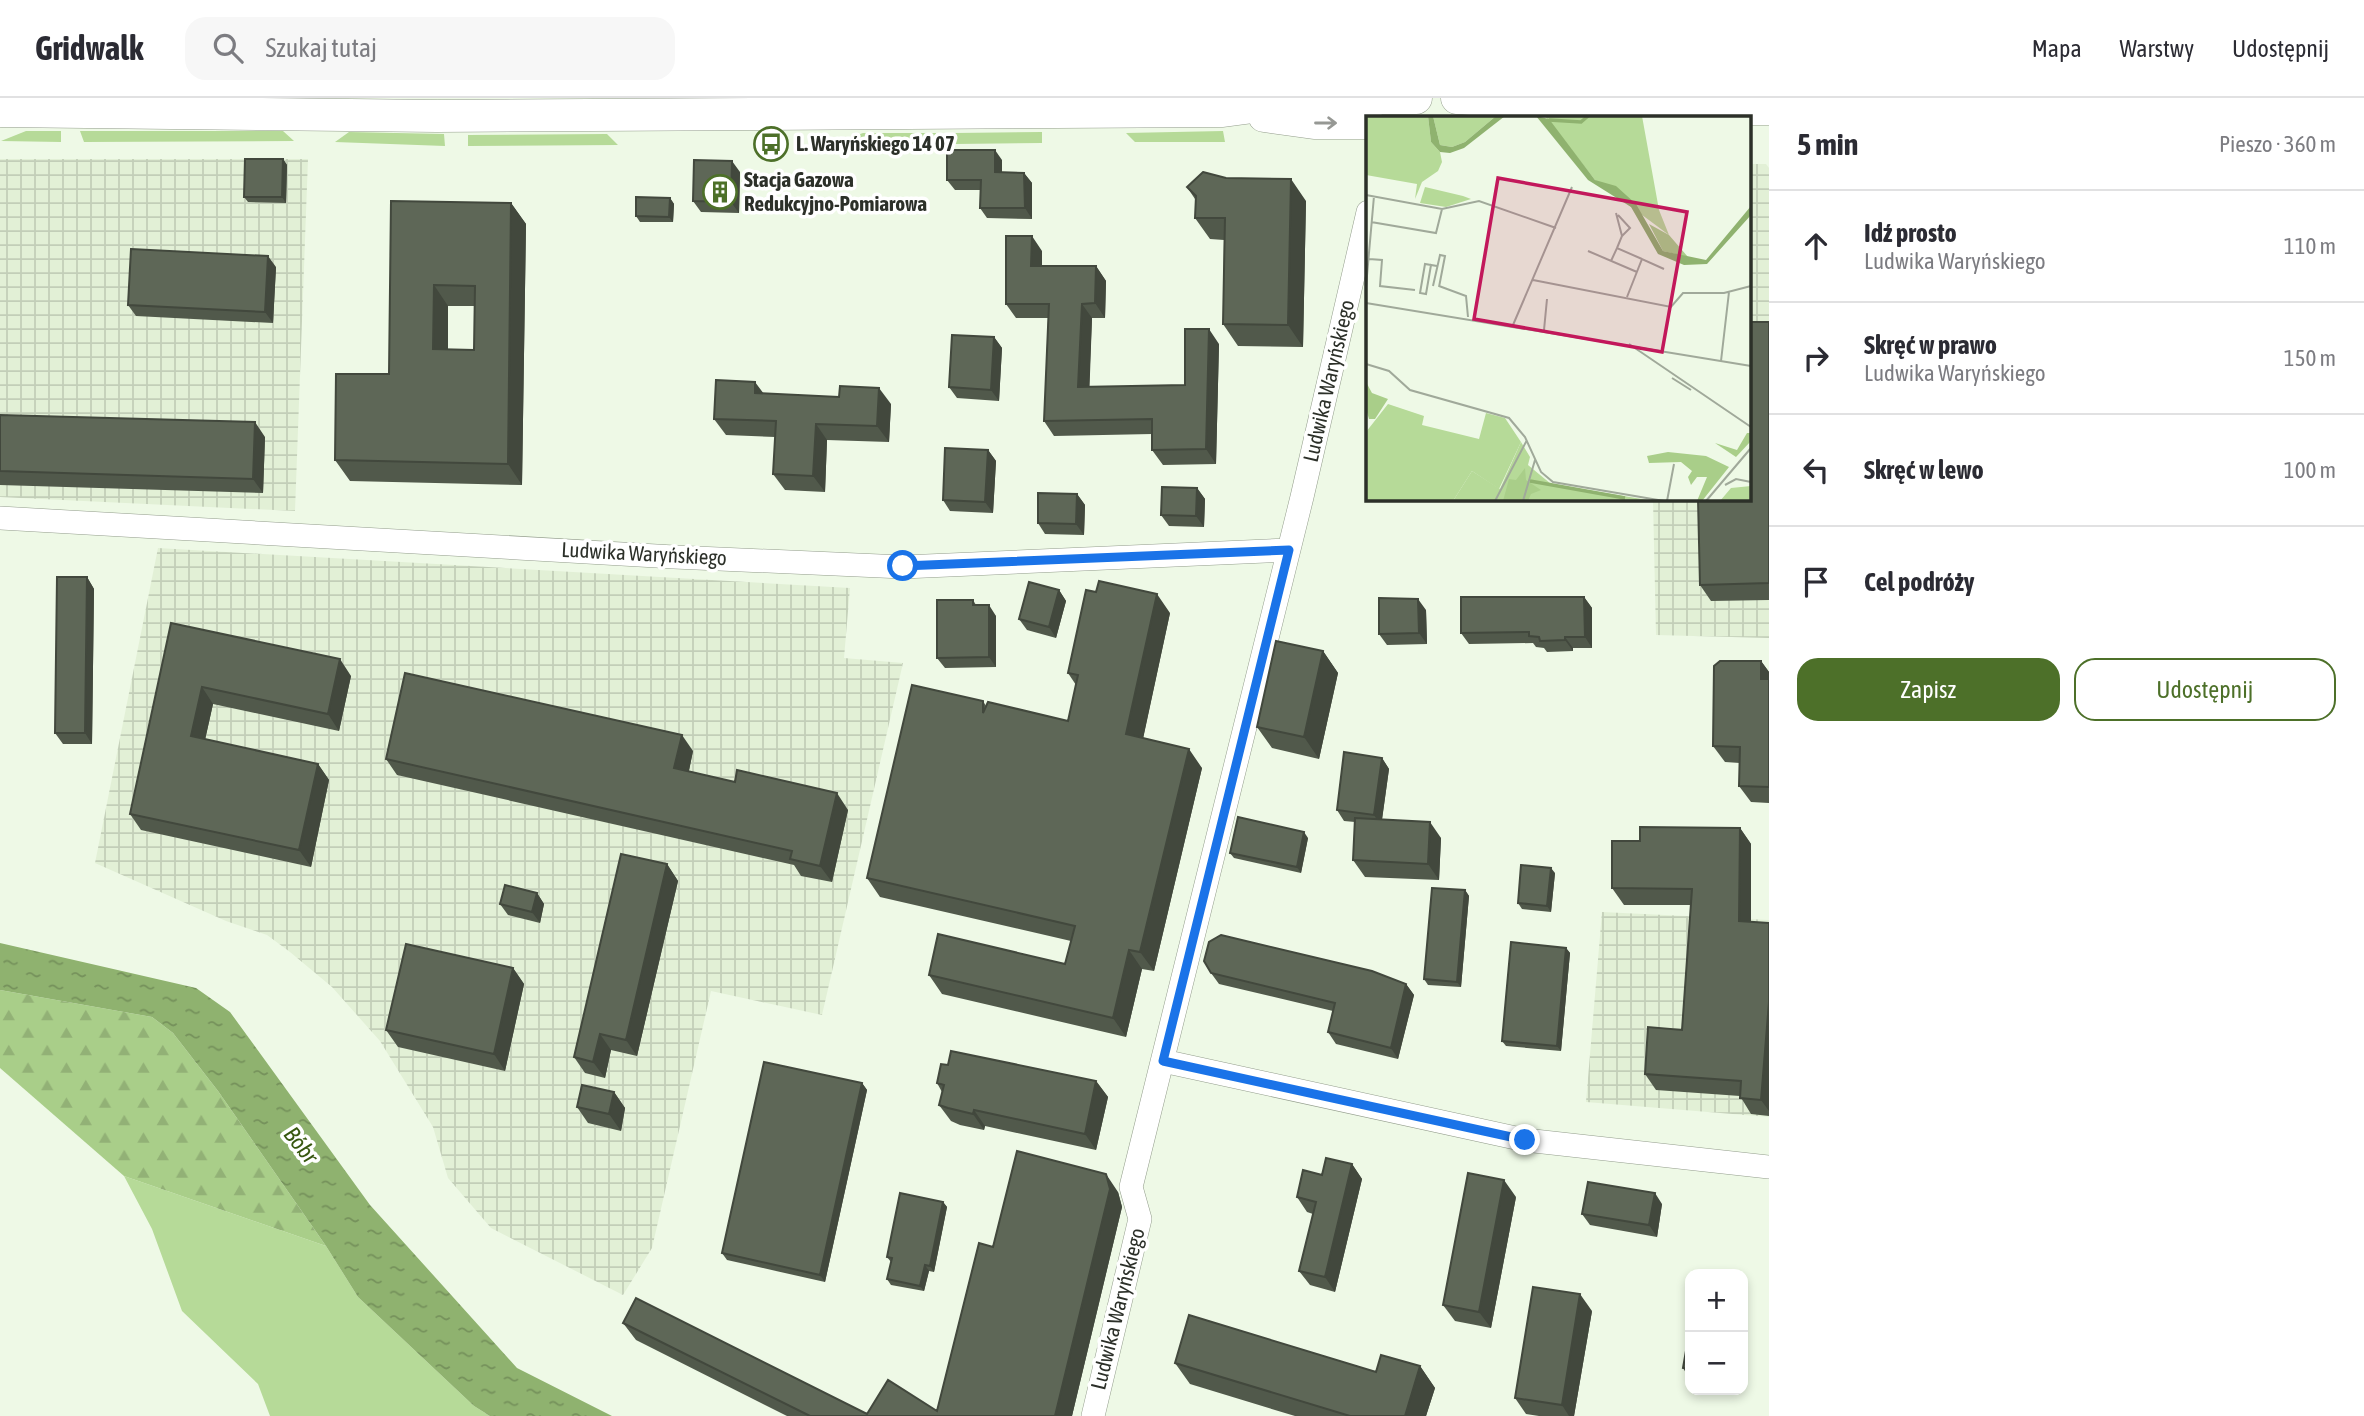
<!DOCTYPE html>
<html lang="pl">
<head>
<meta charset="utf-8">
<style>
  body { margin:0; font-family:"Asap Condensed",sans-serif; background:#f7f7f7; color:#2b2b33 }
  .controls { position:absolute; right:21px; bottom:21px; display:grid; overflow:hidden; border-radius:14px; box-shadow:0 4px 10px #0003 }
  .controls button { width:63px; height:63px; display:grid; place-items:center; padding:0; border:0; border-bottom:2px solid #e1e1e2; background:#fff; color:#2b2b33; font:35px sans-serif }
  .stop { position:absolute; width:21px; height:21px; margin:-16px; border:5px solid #1a73e8; border-radius:50%; background:#fff }
  .stop.end { background:#1a73e8; border-color:#fff; box-shadow:0 2px 7px #0008 }
  .list { margin:0; padding:0; list-style:none }
  h2 { display:flex; justify-content:space-between; align-items:center; height:91px; margin:0; padding:0 28px; font-size:30px }
  h2 small { font-size:23px; font-weight:400; color:#7c7c81 }
  .list li { display:grid; grid-template-columns:46px 1fr auto; gap:21px; align-items:center; box-sizing:border-box; height:112px; padding:0 28px; border-top:2px solid #e1e1e2 }
  .list b { display:block; font-size:26px; white-space:nowrap }
  .list p { margin:0; font-size:23px; white-space:nowrap; color:#7c7c81 }
  .list em { font-size:23px; font-style:normal; color:#7c7c81 }
  .actions { display:flex; gap:14px; padding:21px 28px }
  .actions a { flex:1; padding:16px 0; border:2px solid #4d7029; border-radius:21px; text-align:center; font-size:24px; color:#4d7029 }
  .actions .main { background:#4d7029; color:#fff }
  .icon { flex:none; width:38px; height:38px; fill:none; stroke:currentColor; stroke-width:2; stroke-linecap:round; stroke-linejoin:round }
  .map { position:relative; flex:none; width:1769px; height:1318px; overflow:hidden }
  header { display:flex; align-items:center; gap:42px; box-sizing:border-box; height:98px; padding:0 35px; background:#fff; border-bottom:2px solid #e1e1e2 }
  header strong { font-size:33px }
  nav { display:flex; gap:38px; margin-inline-start:auto; font-size:24px }
  .search { width:490px; height:63px; background:#f7f7f7; display:flex; align-items:center; gap:18px; box-sizing:border-box; padding:0 24px; border-radius:21px; color:#7c7c81; font-size:26px }
  main { display:flex }
  aside { flex:1; background:#fff }
  .map>svg:first-child { display:block }
</style>
</head>
<body>
<header>
<strong>Gridwalk</strong>
<div class="search"><svg class="icon" aria-label="search" viewBox="0 0 24 24"><circle cx="10" cy="10" r="6"/><path d="M15 15l6 6"/></svg>Szukaj tutaj</div>
<nav><a>Mapa</a><a>Warstwy</a><a>Udostępnij</a></nav>
</header>
<main>
<div class="map">
<svg width="1769" height="1318" viewBox="0 0 1769 1318">
  <defs>
    <pattern id="industrial-grid" width="8" height="8" patternUnits="userSpaceOnUse" patternTransform="scale(1.75)"><rect width="8" height="8" fill="#e2f0d6"/><path d="M0 4h8M4 0v8" fill="none" stroke="#c2ceb8"/></pattern>
    <pattern id="forest-firs" width="22" height="20" patternUnits="userSpaceOnUse" patternTransform="scale(1.75)"><rect width="22" height="20" fill="#a9ce89"/><path d="M5 1l3.5 6h-7zM16 11l3.5 6h-7z" fill="#92b176"/></pattern>
    <pattern id="water-ripples" width="26" height="14" patternUnits="userSpaceOnUse" patternTransform="scale(1.75)"><rect width="26" height="14" fill="#8fb26f"/><path d="M2 4q2-2 4 0t4 0M15 11q2-2 4 0t4 0" fill="none" stroke="#75915b"/></pattern>
  </defs>
  <rect width="100%" height="100%" fill="#eef9e6"/>
  <path fill="url(#industrial-grid)" d="M0 61H308L295 413 0 399Z
    M1750 66H1766L1769 70V540L1656 537 1653 401H1750Z
    M158 450 850 490 844 560 903 565 822 917 711 893 652 1150 623 1197 491 1130 448 1080 433 1029 380 943 332 889 290 854 267 837 226 823 95 765Z
    M1602 814 1769 822V1019L1586 1004Z"/>
  <path fill="#b6da98" d="M26 33H61V44L1 43Z
    M80 33H283L294 43 84 44Z
    M1223 33 1225 44H1135L1126 35Z
    M349 34 444 36 445 48 335 44Z
    M1042 34V45L955 46V35Z
    M863 35H936V46L836 45Z
    M607 36 618 47 468 48V37Z
    M124 1078 326 1148 358 1199 474 1308 490 1318H270L258 1286 182 1213 152 1131Z"/>
  <path fill="url(#forest-firs)" d="M0 892 152 919 173 935 218 993 326 1148 124 1078 0 970Z"/>
  <path fill="url(#water-ripples)" d="M0 845 196 890 230 914 370 1107 517 1270 612 1318H490L474 1308 358 1199 326 1148 218 993 173 935 152 919 0 892Z"/>
  <g fill="none" stroke-linecap="round" stroke-linejoin="round">
    <g stroke="#939d8c" stroke-width="24">
      <path id="street" d="M0 420 674 459 903 469 1289 452
        M1163 963 1525 1042 1769 1069
        M1093 1318 1140 1121 1131 1089 1302 399 1368 114"/>
    </g>
    <g stroke="#939d8c" stroke-width="33">
      <path id="secondary" d="M1457 0 1600 11H1769
        M0 13 437 18 1223 13 1313 1 1416 0
        M1264 18 1314 25H1368"/>
    </g>
    <use href="#street" stroke="#fff" stroke-width="23"/>
    <use href="#secondary" stroke="#fff" stroke-width="32"/>
  </g>
  <path fill="#51594b" fill-rule="evenodd" d="M283 61 287 67 286 105 248 104 244 99Z
    M1002 62V74L1024 75 1032 85V121L987 120 980 110V92H955L947 82Z
    M740 74 739 115 701 114 693 103Z
    M1187 89 1306 103 1303 249 1238 248 1223 226 1224 142 1210 141 1195 120V101Z
    M670 100 674 106 673 124H640L636 118Z
    M391 103 511 105 526 126 522 387 350 383 335 362 389 276ZM448 208H475L474 252 448 251Z
    M1042 153V168H1096L1106 183 1105 220H1092L1089 289 1185 287 1219 246 1216 366 1163 367 1152 352V336L1054 338 1044 323 1048 220H1016L1006 206Z
    M276 169 273 225 136 218 128 207Z
    M1769 224V502L1711 503 1700 487Z
    M994 239 1002 250 999 303 957 300 949 289Z
    M764 296 891 306 889 344 827 342 825 394 785 392 773 376 775 339 726 337 714 321Z
    M0 317 265 339 263 395 0 387Z
    M988 352 996 363 993 415 950 413 943 402Z
    M1197 390 1205 401 1204 429 1169 428 1161 417Z
    M1077 396 1085 407 1084 437 1045 436 1038 425Z
    M87 479 94 491 92 646H63L55 635Z
    M1059 492 1066 503 1056 540 1027 532 1019 521Z
    M1584 499 1592 510V550H1573V553L1547 554 1544 550 1536 549 1533 545 1469 546 1461 535Z
    M973 502 976 507 996 518V569L945 570 937 560Z
    M1426 512 1427 546 1387 547 1379 536Z
    M1170 515 1143 640 1202 670 1154 873 1142 871 1126 939 942 896 929 877 1065 866 1071 843 880 799 867 780 983 603 986 608 1068 623 1076 587 1068 575Z
    M171 525 351 578 339 633 213 606 205 642 318 666 329 682 311 769 141 732 130 716Z
    M1323 553 1338 575 1319 661 1272 650 1257 629Z
    M1761 563 1769 574V705L1751 704 1739 688 1740 665 1725 664 1713 648Z
    M693 653 689 673 848 712 832 784 801 778 794 767 397 677 386 661Z
    M1382 660 1389 671 1382 722 1441 740 1439 782 1365 779 1353 762 1355 724 1344 723 1337 712Z
    M1740 730 1751 746V824L1769 825V1018L1751 1016 1740 998 1656 992 1645 976 1682 932 1691 807H1624L1612 790 1640 743Z
    M1308 740 1301 775 1234 760 1230 755Z
    M667 766 678 783 637 958 611 952 605 980 585 975 574 959Z
    M1555 775 1551 814 1522 811 1518 805Z
    M1465 792 1469 798 1461 889 1428 887 1424 881Z
    M537 795 544 806 540 825 508 817 500 806Z
    M1566 850 1570 855 1561 953 1506 948 1502 943Z
    M513 870 524 886 505 973 398 949 386 932Z
    M1211 875 1406 886 1414 897 1398 961 1336 946 1328 934 1333 913 1219 886Z
    M1096 983 1108 999 1096 1052 985 1028 984 1032 960 1027 951 1023 939 1007 942 994 937 985Z
    M862 985 867 992 825 1184 727 1162 722 1155Z
    M614 994 625 1010 621 1033 588 1025 577 1009Z
    M1352 1066 1362 1081 1335 1194 1310 1187 1299 1173 1313 1116 1307 1114 1297 1099 1322 1077Z
    M1118 1094 1122 1109 1072 1318H787L636 1242 623 1225 867 1316 937 1313 993 1149Z
    M1516 1099 1491 1230 1455 1223 1443 1207Z
    M943 1104 947 1109 934 1174 929 1173 924 1193 891 1187 887 1181 891 1164 887 1159Z
    M1662 1106 1657 1139 1590 1127 1582 1116Z
    M1592 1213 1574 1318H1539L1526 1316 1515 1300Z
    M1690 1230V1276L1686 1275 1683 1270Z
    M1175 1265 1376 1274 1420 1268 1435 1290 1426 1318H1295L1190 1286Z"/>
  <path fill="#42483d" d="M995 52 1002 62V85L995 74Z
    M283 61 287 67 286 105 282 99Z
    M732 63 740 74 739 115 731 104Z
    M1024 75 1032 85V121L1025 110Z
    M1291 81 1306 103 1303 249 1288 227Z
    M670 100 674 106 673 124 669 119Z
    M511 105 526 126 522 387 508 366Z
    M1032 138 1042 153V183L1031 168Z
    M268 158 276 169 273 225 265 214Z
    M1096 168 1106 183 1105 220 1095 205Z
    M434 187 448 208V272L433 251Z
    M1082 206 1092 220 1089 304 1078 289Z
    M1209 231 1219 246 1216 366 1206 351Z
    M994 239 1002 250 999 303 991 292Z
    M755 284 767 300 755 295Z
    M879 290 891 306 889 344 877 328Z
    M255 324 265 339 263 395 253 381Z
    M816 326 827 342 825 394 813 378Z
    M988 352 996 363 993 415 985 404Z
    M1197 390 1205 401 1204 429 1196 418Z
    M1077 396 1085 407 1084 437 1076 426Z
    M87 479 94 491 92 646 85 635Z
    M1059 492 1066 503 1056 540 1049 529Z
    M1157 496 1170 515 1140 655 1126 636Z
    M1584 499 1592 510V550L1585 539Z
    M1418 501 1426 512 1427 546 1419 535Z
    M989 507 996 518V569L989 559Z
    M1565 539 1573 550V553L1565 542Z
    M1323 553 1338 575 1319 661 1304 639Z
    M340 561 351 578 339 633 328 616Z
    M1761 563 1769 574V592L1761 581Z
    M202 589 213 606 202 655 191 638Z
    M682 637 693 653 686 686 674 670Z
    M1189 651 1202 670 1154 873 1140 854Z
    M1382 660 1389 671 1381 728 1374 717Z
    M318 666 329 682 311 769 299 752Z
    M837 695 848 712 832 784 820 768Z
    M1430 724 1441 740 1439 782 1428 766Z
    M1740 730 1751 746V839L1739 823Z
    M1304 734 1308 740 1301 775 1297 769Z
    M667 766 678 783 637 958 626 942Z
    M1551 770 1555 775 1551 814 1547 808Z
    M1465 792 1469 798 1461 889 1457 884Z
    M537 795 544 806 540 825 532 814Z
    M1566 850 1570 855 1561 953 1557 948Z
    M1129 852 1142 871 1126 939 1113 920Z
    M513 870 524 886 505 973 494 956Z
    M1406 886 1414 897 1398 961 1391 950Z
    M1768 904H1769V1013L1761 1002Z
    M600 936 611 952 605 980 593 964Z
    M1096 983 1108 999 1096 1052 1085 1036Z
    M862 985 867 992 825 1184 820 1177Z
    M614 994 625 1010 621 1033 609 1016Z
    M974 1012 985 1028 984 1032 973 1016Z
    M1352 1066 1362 1081 1335 1194 1325 1179Z
    M1106 1076 1118 1094 1122 1109 1072 1318H1055Z
    M1504 1082 1516 1099 1491 1230 1479 1214Z
    M1655 1095 1662 1106 1657 1139 1649 1127Z
    M943 1104 947 1109 934 1174 930 1168Z
    M925 1167 929 1173 924 1193 920 1188Z
    M1580 1196 1592 1213 1574 1318H1569L1562 1307Z
    M1420 1268 1435 1290 1426 1318H1405Z"/>
  <path fill="#5e6757" stroke="#42483d" stroke-width="2" fill-rule="evenodd" d="M947 52H995V74L1024 75 1025 110H980L981 82H947Z
    M245 61H283L282 99H244Z
    M694 62 732 63 731 104 693 103Z
    M1203 74 1226 80 1291 81 1288 227 1223 226 1225 120H1195L1196 98 1187 89Z
    M636 99 670 100 669 119 636 118Z
    M391 103 511 105 508 366 335 362 336 276H389ZM434 187 475 188 474 252 433 251Z
    M1006 138H1032L1031 168H1096L1095 205 1082 206 1078 289 1185 287V231H1209L1206 351 1152 352V321L1044 323 1049 206H1006Z
    M131 151 268 158 265 214 128 207Z
    M1750 224H1769V485L1700 487 1698 401H1750Z
    M952 237 994 239 991 292 949 289Z
    M716 282 755 284V295L839 299 840 288 879 290 877 328 816 326 813 378 773 376 776 323 714 321Z
    M0 317 255 324 253 381 0 373Z
    M945 350 988 352 985 404 943 402Z
    M1162 389 1197 390 1196 418 1161 417Z
    M1038 395 1077 396 1076 426 1038 425Z
    M57 479H87L85 635H55Z
    M1099 483 1157 496 1126 636 1189 651 1140 854 1129 852 1113 920 929 877 938 836 1065 866 1075 828 867 780 912 587 983 603V615L988 604 1068 623 1078 577 1068 575 1086 492 1096 494Z
    M1029 484 1059 492 1049 529 1019 521Z
    M1461 499H1584L1585 539H1565V542L1540 543 1539 539 1529 538V534L1461 535Z
    M1379 500 1418 501 1419 535 1379 536Z
    M937 502H973V507H989V559L937 560Z
    M171 525 340 561 328 616 202 589 191 638 318 666 299 752 130 716Z
    M1276 543 1323 553 1304 639 1257 629Z
    M1720 563H1761V581H1769V689L1739 688 1740 649 1713 648 1714 568Z
    M405 575 682 637 674 670 735 684 737 672 837 695 820 768 790 761 792 753 386 661Z
    M1344 654 1382 660 1374 717 1337 712Z
    M1238 719 1304 734 1297 769 1230 755Z
    M1355 720 1430 724 1428 766 1353 762Z
    M1640 729 1740 730 1739 823 1769 825V904L1761 1002 1740 1000 1741 983 1645 976 1648 929 1682 932 1692 791 1612 790V743H1640Z
    M621 756 667 766 626 942 600 936 593 964 574 959Z
    M1521 767 1551 770 1547 808 1518 805Z
    M505 787 537 795 532 814 500 806Z
    M1432 790 1465 792 1457 884 1424 881Z
    M1221 837 1372 873 1406 886 1391 950 1328 934 1335 905 1211 875 1204 863 1209 844Z
    M1511 844 1566 850 1557 948 1502 943Z
    M406 846 513 870 494 956 386 932Z
    M951 953 1096 983 1085 1036 974 1012 973 1016 948 1010 939 1007 944 987 937 985 941 966 948 967Z
    M764 964 862 985 820 1177 722 1155Z
    M582 987 614 994 609 1016 577 1009Z
    M1017 1053 1106 1076 1110 1091 1055 1318H810L623 1225 636 1200 867 1316 888 1282 937 1313 979 1145 993 1149Z
    M1326 1060 1352 1066 1325 1179 1299 1173 1316 1104 1297 1099 1303 1072 1322 1077Z
    M1468 1075 1504 1082 1479 1214 1443 1207Z
    M1588 1084 1655 1095 1649 1127 1582 1116Z
    M900 1095 943 1104 930 1168 925 1167 920 1188 887 1181 892 1160 887 1159Z
    M1533 1189 1580 1196 1562 1307 1515 1300Z
    M1189 1217 1376 1274 1381 1257 1420 1268 1405 1318H1350L1175 1265Z
    M1690 1230V1271L1683 1270Z"/>
  <defs><path id="oneway-shaft" d="M-6 0H5M1.5-3L5.5 0L1.5 3" fill="none" stroke-width="1.6" stroke-linecap="round" stroke-linejoin="round" transform="scale(1.75)"/></defs>
  <use stroke="#969894" href="#oneway-shaft" transform="translate(1326 25)"/>
  <g fill="none" stroke-linecap="round" stroke-linejoin="round">
    <path stroke="#1a73e8" stroke-width="9" d="M903 468 1289 452 1163 963 1525 1042"/>
  </g>
  <defs>
    <g id="bus-ring" transform="scale(1.75)"><circle r="9.5" fill="#fff" stroke="#4d7029" stroke-width="1.5"/><path d="M-5-6H5V4H4V6H2V4H-2V6H-4V4H-5ZM-3.5-4V0h7V-4ZM-3.5 1.2v1.5H-2V1.2ZM2 1.2v1.5H3.5V1.2Z" fill="#4d7029"/></g>
    <g id="building-ring" transform="scale(1.75)"><circle r="9.5" fill="#fff" stroke="#4d7029" stroke-width="1.5"/><path d="M-4-6H4V6H1V3H-1V6H-4ZM-2.5-4.3h1.7v1.8h-1.7ZM.8-4.3h1.7v1.8H.8ZM-2.5-1h1.7V.8h-1.7ZM.8-1h1.7V.8H.8Z" fill="#4d7029"/></g>
  </defs>
  <g fill-rule="evenodd">
    <use href="#bus-ring" x="771" y="46"/>
    <use href="#building-ring" x="720" y="94"/>
  </g>
  <g text-anchor="middle" stroke-width="7" stroke-linejoin="round" paint-order="stroke">
    <g font-size="21" font-weight="bold" fill="#2c3029" stroke="#fff" text-anchor="start">
      <text x="796" y="53">L. Waryńskiego 14 07</text>
      <text x="744" y="89">Stacja Gazowa<tspan x="744" dy="24">Redukcyjno-Pomiarowa</tspan></text>
    </g>
    <g font-size="21" fill="#2c3029" stroke="#fff">
      <text transform="translate(1329 283) rotate(-77)" y="7">Ludwika Waryńskiego</text>
      <text transform="translate(644 456) rotate(3)" y="7">Ludwika Waryńskiego</text>
      <text transform="translate(1118 1211) rotate(-76)" y="7">Ludwika Waryńskiego</text>
    </g>
    <g font-size="23" font-style="italic" fill="#385810" stroke="#fff">
      <text transform="translate(301 1047) rotate(52)" y="8">Bóbr</text>
    </g>
  </g>
  <g transform="translate(1366 18)">
    <rect width="385" height="385" fill="#eef9e6"/>
    <path d="M0 0H62L65 26 74 36 76 46 72 55 56 66 49 83 51 68 0 59ZM67 0H130L99 26 86 31 74 29ZM179 0H276L293 94 303 119 229 64ZM59 71 97 80 105 83 80 91 54 87ZM155 326 164 341 162 349 185 368 288 385H87L106 355 134 373ZM385 370V385H354L365 372Z" fill="#b6da98"/>
    <path d="M283 108 303 119 322 141 297 135ZM0 266 6 277 22 283 9 303H3L0 293ZM381 317H385V325L370 341 349 327 371 334ZM302 336 340 340 363 351 336 385H331L341 361H331L325 369 322 361 326 355 315 346 283 347 281 340ZM159 352 160 364 175 374 165 378 162 385H137L143 363 150 364Z" fill="#a9ce89"/>
    <path d="M22 288 58 300 56 309 113 323 120 297 139 302 155 326 133 373 106 355 87 385H0V316Z" fill="#b6da98"/>
    <path d="M62 0H67L74 29 86 31 99 26 130 0H139L98 32 84 37 74 36 65 26ZM170 0 183 3 229 64 250 70 270 88 297 135 340 144 385 90V99L341 148 318 149 292 138 265 91 222 64Z" fill="#8fb26f"/>
    <path fill="none" stroke="#8fb26f" stroke-width="3.5" d="M183 4 215 6 222 0M164 365 259 382"/>
    <path fill="none" stroke="#a0a99a" stroke-width="2" d="M0 79 76 93 113 85 190 112M250 97 256 120 251 132M252 99 264 112 256 120M5 106 70 117 76 93M222 135 271 156M3 143 16 144 14 170 49 174M245 145 251 132 276 143M65 149 59 148 54 177 60 178 65 149 71 150M167 164 305 191 317 177H358L385 170M67 170 74 139 79 140 73 171M73 170 100 180 102 201M0 171 8 80M261 181 276 143 298 153M0 187 385 250M147 209 206 71M178 214 181 183M263 228 385 311M355 245 363 176M0 248 23 255 44 274 143 302 159 321 175 356 187 366 298 385M306 262 325 274M359 369 370 363 385 366M129 385 161 324M157 385 169 344M301 385 308 348M340 385 385 332"/>
    <path fill="#c2185b" fill-opacity="0.15" stroke="#c2185b" stroke-width="3.5" d="M132 62 321 96 296 236 108 203Z"/>
    <rect width="385" height="385" fill="none" stroke="#2c3029" stroke-width="3.5"/>
  </g>
</svg>
<div class="controls">
<button>+</button>
<button>−</button>
</div>
<div class="stop" style="left:903px;top:468px"></div>
<div class="stop end" style="left:1525px;top:1042px"></div>
</div>
<aside>
<h2>5 min<small>Pieszo · 360 m</small></h2>
<ul class="list">
<li><svg class="icon" aria-label="ahead" viewBox="0 0 24 24"><path d="M12 20V5M6 11l6-6 6 6"/></svg><div><b>Idź prosto</b><p>Ludwika Waryńskiego</p></div><em>110 m</em></li>
<li><svg class="icon" aria-label="right" viewBox="0 0 24 24"><path d="M7 20v-9h11M14 6l5 5-5 5"/></svg><div><b>Skręć w prawo</b><p>Ludwika Waryńskiego</p></div><em>150 m</em></li>
<li><svg class="icon" aria-label="left" viewBox="0 0 24 24"><path d="M17 20v-9H6M10 6l-5 5 5 5"/></svg><div><b>Skręć w lewo</b></div><em>100 m</em></li>
<li><svg class="icon" aria-label="arrive" viewBox="0 0 24 24"><path d="M6 21V4h12l-3 4 3 4H6"/></svg><div><b>Cel podróży</b></div></li>
</ul>
<div class="actions"><a class="main">Zapisz</a><a>Udostępnij</a></div>
</aside>
</main>
</body>
</html>
